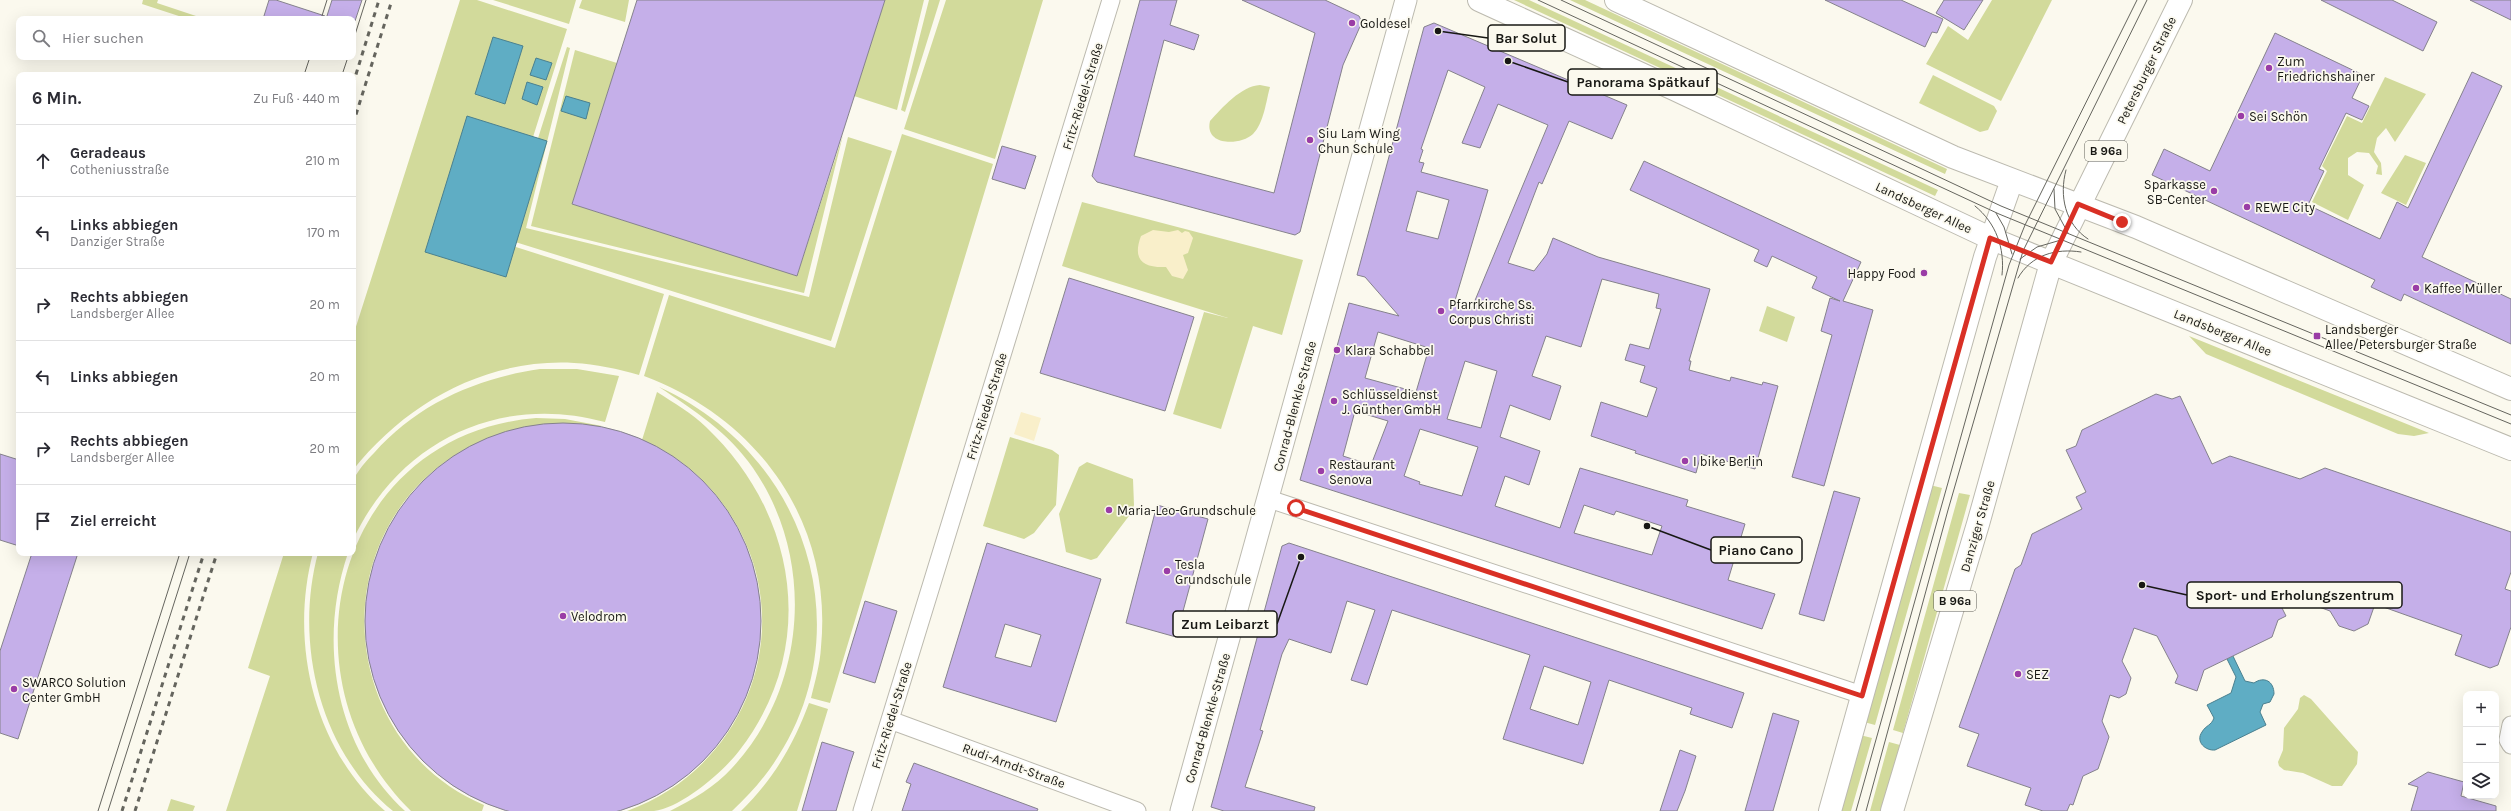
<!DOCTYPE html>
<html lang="de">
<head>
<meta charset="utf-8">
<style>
  body { margin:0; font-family:Karla,sans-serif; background:#f7f7f7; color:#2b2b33 }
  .controls { position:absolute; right:12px; bottom:12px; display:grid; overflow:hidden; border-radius:8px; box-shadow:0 4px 16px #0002 }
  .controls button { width:36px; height:36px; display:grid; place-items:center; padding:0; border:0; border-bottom:1px solid #e1e1e2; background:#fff; color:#2b2b33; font:20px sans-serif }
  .stop { position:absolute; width:12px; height:12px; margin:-9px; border:3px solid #d93025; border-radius:50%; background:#fff }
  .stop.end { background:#d93025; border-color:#fff; box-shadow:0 1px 4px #0008 }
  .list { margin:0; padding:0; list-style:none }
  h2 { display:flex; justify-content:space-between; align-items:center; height:52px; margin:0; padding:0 16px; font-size:17px }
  h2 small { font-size:13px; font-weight:400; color:#7c7c81 }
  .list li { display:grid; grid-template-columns:26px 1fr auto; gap:12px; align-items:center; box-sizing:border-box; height:72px; padding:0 16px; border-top:1px solid #e1e1e2 }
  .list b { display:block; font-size:15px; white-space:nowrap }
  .list p { margin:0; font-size:13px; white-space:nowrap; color:#7c7c81 }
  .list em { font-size:13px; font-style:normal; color:#7c7c81 }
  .icon { flex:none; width:22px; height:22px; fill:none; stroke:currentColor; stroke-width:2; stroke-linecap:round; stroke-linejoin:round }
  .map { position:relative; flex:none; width:2511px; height:811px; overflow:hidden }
  .search { position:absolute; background:#fff; box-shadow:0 4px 16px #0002; left:16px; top:16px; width:340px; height:44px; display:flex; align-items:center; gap:10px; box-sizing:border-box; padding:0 14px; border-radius:8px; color:#7c7c81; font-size:15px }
  .panel { position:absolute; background:#fff; box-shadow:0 4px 16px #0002; left:16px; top:72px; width:340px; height:484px; border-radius:8px }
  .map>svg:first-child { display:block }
</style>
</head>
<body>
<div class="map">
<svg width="2511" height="811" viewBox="0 0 2511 811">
  <rect width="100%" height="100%" fill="#fbf9ee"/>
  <path fill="#d2da9b" d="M143 0H158L157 3 205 19H188L142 4Z
    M460 0H477L567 29 500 242 664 294 639 375C618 369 596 364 574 363 486 358 406 403 353 470V336Z
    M493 0H576L569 24Z
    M582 0H629L625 22 579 8Z
    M885 0H924L897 110 854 96Z
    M929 0H940L905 112 901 110Z
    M946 0H1043L995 159 904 129Z
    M1514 0H1529L1938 190 1935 196Z
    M1570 0H1585L1947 169 1945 174Z
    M1992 0H2052L2001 101 1926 64 1948 26 1968 40Z
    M567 47 570 48 526 228 809 297 848 137 892 151 831 341 506 239Z
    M575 50 617 63 572 204 797 276 843 135 804 293 531 226Z
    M1933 75 1994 106 1997 111 1988 130 1980 132 1919 103Z
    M2385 77 2426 94 2395 142 2386 128 2377 138 2374 152 2381 163 2382 175 2376 174 2378 166 2369 153 2357 152 2348 158V175L2364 185 2348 220 2312 202 2327 171 2322 166 2347 116 2362 123Z
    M1260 85 1270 87C1266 101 1264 123 1253 134 1240 146 1204 146 1210 121 1222 108 1241 86 1260 85Z
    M902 134 993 164 830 703 811 698C815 681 820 665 821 647 833 523 759 419 644 376L669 295 835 348Z
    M2405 155 2426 163 2406 205 2381 193Z
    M1082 202 1303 260 1282 335 1253 326 1221 429 1173 414 1204 312 1228 318 1062 266Z
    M1767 306 1795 317 1787 342 1759 331Z
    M2189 336 2429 433 2414 436 2398 434 2206 354Z
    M540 369H577L619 376 605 422C500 393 399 441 353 540 353 528 350 488 354 479 358 470 367 460 374 453 417 404 477 378 540 369Z
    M659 387C830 465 874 682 732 811H670C693 799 715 787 732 768 807 687 816 559 753 468 729 433 694 410 659 387Z
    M657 392C674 403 692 413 706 427 798 514 819 648 739 751 723 772 681 808 654 811 645 811 636 811 627 811 751 766 803 618 726 508 705 478 676 454 642 440Z
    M536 418 565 419 602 426C594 429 577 424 567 424 526 424 487 434 452 457 322 543 340 744 484 805L482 811H411C275 678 335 435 536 418Z
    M1010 437 1052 450 1059 455 1056 505 1034 533 1024 539 983 526Z
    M1087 462 1133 479 1134 505 1132 512 1097 558 1091 560 1066 552 1059 514 1079 467Z
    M1930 485 1942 488 1875 725 1864 722Z
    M1959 493 1970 495 1903 733 1893 730Z
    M284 553H313C289 643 314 749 385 811H226L270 676 248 668Z
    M318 553H348C318 641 334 746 405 811H393C319 751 294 642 318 553Z
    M2304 695 2311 699 2358 752 2357 764 2342 786H2332L2303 773 2284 770 2279 766 2278 762 2283 750 2284 728 2298 709 2300 698Z
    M809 703 828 709 797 811H741C773 780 794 744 809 703Z
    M1860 735 1872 738 1851 811H1839Z
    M1889 742 1900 745 1882 811H1870Z
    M171 799 195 806 193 811H167Z"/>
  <path fill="#f9efca" d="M1153 230 1169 232 1178 230 1182 233 1185 231 1189 232 1193 238 1188 253 1183 255 1188 270 1183 279 1172 276 1166 267C1143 268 1132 260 1141 236Z
    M1021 412 1041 418 1034 441 1014 434Z"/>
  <path fill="#5fadc4" stroke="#4a808f" d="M493 37 523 46 505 104 475 94Z
    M536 58 552 63 546 80 530 75Z
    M527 82 543 87 537 105 522 99Z
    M566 96 590 103 586 119 561 111Z
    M467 116 547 141 506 277 425 252Z
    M2232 654 2245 681 2254 683C2264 676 2274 681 2274 694L2270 702 2263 704 2260 712 2266 725 2215 750C2206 751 2195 742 2202 732 2206 725 2211 726 2214 718L2207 705 2231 693 2236 677 2226 657Z"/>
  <path fill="#c5afe9" stroke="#85828c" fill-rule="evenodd" d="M269 0H276L325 16V19H263Z
    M332 0H362L355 21 353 19H326Z
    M637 0H885L797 276 572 204Z
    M1140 0H1177L1170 25 1199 35 1194 50 1164 40 1134 156 1274 193 1315 33 1242 0H1325L1359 16 1362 22 1343 65 1300 232 1295 235 1097 182 1092 176Z
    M1825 0H1901L1943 19 1937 33 1932 32 1925 47Z
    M1944 0H1983L1964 30 1936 13Z
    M2321 0H2392L2437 22 2423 51Z
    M2470 0H2511V20Z
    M1434 23 1627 105 1612 139 1569 121 1542 184 1539 182 1508 263 1534 271 1547 254 1553 238 1598 257 1710 289 1689 361H1691L1689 370 1730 381 1731 377 1762 385 1763 382 1778 386 1755 469 1701 454 1696 473 1635 453 1636 451 1591 436 1601 402 1647 417 1657 388 1640 382 1645 366 1625 360 1630 344 1649 349 1661 309 1656 308 1659 294 1602 279 1581 347 1546 336 1532 376 1561 386 1550 420 1510 405 1500 437 1540 451 1529 485 1505 476 1495 506 1560 528 1580 468 1688 500 1686 506 1745 524 1728 580 1775 594 1762 629 1300 480 1349 303 1399 316 1365 277 1357 275 1424 27ZM1448 70 1485 87 1462 143 1480 148 1498 104 1548 125 1471 310 1454 304 1488 190 1421 172 1424 163 1419 162 1423 150 1421 149ZM1417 191 1449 200 1438 239 1406 231ZM1378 332 1429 348 1416 392 1365 378ZM1465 361 1497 371 1481 428 1447 419ZM1355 411 1388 421 1371 465 1343 456ZM1420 429 1478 447 1462 496 1419 484 1420 482 1404 476ZM1584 505 1614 515 1616 511 1662 526 1652 555 1574 533Z
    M2275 33 2363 75 2352 98 2369 106 2362 120 2346 113 2319 169 2324 171 2308 205 2380 239 2397 202 2408 208 2472 72 2502 86 2422 257 2511 299V344L2404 294 2401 301 2371 287 2375 280 2152 175 2164 149 2210 171Z
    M1002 146 1036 156 1025 189 992 179Z
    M1644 161 1861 262 1843 301 1873 310 1824 486 1792 477 1832 335 1821 331 1830 298 1840 301 1812 288 1817 277 1772 256 1767 267 1754 261 1759 250 1630 190Z
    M1069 278 1194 317 1165 411 1040 373Z
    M2156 394 2172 399 2180 396 2212 464 2230 456 2300 479 2325 468 2511 532V572L2505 589 2511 591V627L2498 665 2490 668 2455 655 2462 635 2375 604 2368 624 2354 631 2339 626 2330 611 2273 590 2286 616 2278 620 2272 637 2204 670 2197 691 2175 683 2178 676 2157 636 2134 628 2122 661 2131 678 2126 694 2119 698 2110 695 2102 721 2109 737 2098 769 2083 776 2073 805 2070 804 2067 811H2043L2025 805 2031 788 1967 766 1979 734 1959 727 2015 569 2021 565 2032 534 2082 509 2076 497 2086 492 2066 450 2076 446 2082 430Z
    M365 621a198 198 0 1 1 396 0a198 198 0 1 1-396 0Z
    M0 454 19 460V546L0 540Z
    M1834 491 1860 498 1824 621 1799 614Z
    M1157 505 1208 519 1176 637 1126 623Z
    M987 543 1101 579 1056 722 943 687ZM1005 624 1041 635 1031 667 995 657Z
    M1289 543 1744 693 1732 728 1690 714 1692 708 1609 680 1583 764 1503 739 1530 655 1392 610 1367 685 1351 680 1375 610 1347 601 1331 653 1289 639 1282 654 1260 730 1263 731 1245 787 1315 807 1314 811H1224L1211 807 1282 546ZM1544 666 1591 682 1578 725 1530 709Z
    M32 553H78L18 739 0 733V651Z
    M865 601 897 611 875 683 843 673Z
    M1773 713 1799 721 1773 811H1745Z
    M822 742 854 752 850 764 836 811H802Z
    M1680 750 1696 756 1685 791 1677 811H1660Z
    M914 763 1038 809 1037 811H902L911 784 906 782Z
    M2428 772 2464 782 2461 796 2496 806V811H2411L2418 787 2408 784Z"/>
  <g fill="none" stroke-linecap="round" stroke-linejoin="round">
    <g stroke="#bcbaaf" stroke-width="19">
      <path id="minor" d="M1269 499 1862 695
        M890 720 1137 811
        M2511 725 2508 740 2511 745
        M862 811 1111 0"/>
    </g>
    <g stroke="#bcbaaf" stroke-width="23">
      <path id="tertiary" d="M1181 811 1406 0"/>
    </g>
    <g stroke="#bcbaaf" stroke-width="24">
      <path id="primary" d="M1479 0 1674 89 1990 238 2511 449
        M1616 0 1953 157 2136 227 2511 389
        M1830 811 1985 257 2012 180
        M1892 811 1978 524 2051 263 2181 0"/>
    </g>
    <use href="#minor" stroke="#fff" stroke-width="17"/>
    <use href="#tertiary" stroke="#fff" stroke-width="21"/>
    <use href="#primary" stroke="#fff" stroke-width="22"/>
    <path stroke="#65655e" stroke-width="1" d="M1538 0 1999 214 2511 424
      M1561 0 2001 206 2511 415
      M321 19 327 0
      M353 41 366 0
      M304 75 310 57
      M342 75 348 57
      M2066 170C2059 196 2065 224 2088 239
      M2054 189 2055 209 2068 233
      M1975 206C1996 223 2005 248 2002 275
      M1996 213 2004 227 2012 254
      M2020 259 2037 247 2061 240
      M2018 278C2031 255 2056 248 2081 252
      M98 811 180 553
      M108 811 190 553
      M1856 811 2009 265 2025 225 2137 0
      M1866 811 1948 510 2023 251 2147 0"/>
    <path stroke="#65655e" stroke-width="3" stroke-dasharray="5 5" stroke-linecap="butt" d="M353 84 379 0
      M353 124 392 0
      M122 811 204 553
      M135 811 217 553"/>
  </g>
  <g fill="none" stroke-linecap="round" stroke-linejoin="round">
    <path stroke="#d93025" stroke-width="5" d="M1296 508 1862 696 1990 238 2051 262 2078 204 2122 222"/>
  </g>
  <g fill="#9a3ca6" stroke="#fbf9ee" stroke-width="1.5">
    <circle cx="1352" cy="23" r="4"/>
    <circle cx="2269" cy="68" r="4"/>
    <circle cx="2241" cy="116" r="4"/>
    <circle cx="1310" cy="140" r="4"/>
    <circle cx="2214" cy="191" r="4"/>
    <circle cx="2247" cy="207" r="4"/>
    <circle cx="1924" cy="273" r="4"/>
    <circle cx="2416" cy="288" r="4"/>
    <circle cx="1441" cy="311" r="4"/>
    <rect x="2313" y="332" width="8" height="8" rx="2"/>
    <circle cx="1337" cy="350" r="4"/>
    <circle cx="1334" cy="401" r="4"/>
    <circle cx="1685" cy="461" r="4"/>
    <circle cx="1321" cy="471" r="4"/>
    <circle cx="1109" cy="510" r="4"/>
    <circle cx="1167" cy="571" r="4"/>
    <circle cx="563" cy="616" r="4"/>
    <circle cx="2018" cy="674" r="4"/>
    <circle cx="14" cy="689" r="4"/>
  </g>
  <g text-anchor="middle" stroke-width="3.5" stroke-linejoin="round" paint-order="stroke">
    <g fill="#fbf9ee" stroke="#5c5c55" stroke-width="1">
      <rect x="2085" y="141" width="42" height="20" rx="3"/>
      <rect x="1934" y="591" width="42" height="20" rx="3"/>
    </g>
    <g font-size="12" font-weight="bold" fill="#181814">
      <text x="2106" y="155">B 96a</text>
      <text x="1955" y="605">B 96a</text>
    </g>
    <g font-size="13" fill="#181814" stroke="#fbf9ee" text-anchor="start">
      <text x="1360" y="28">Goldesel</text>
      <text x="2277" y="66">Zum<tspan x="2277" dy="15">Friedrichshainer</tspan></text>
      <text x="2249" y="121">Sei Schön</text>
      <text x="1318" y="138">Siu Lam Wing<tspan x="1318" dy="15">Chun Schule</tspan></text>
      <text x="2206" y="189" text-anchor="end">Sparkasse<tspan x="2206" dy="15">SB-Center</tspan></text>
      <text x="2255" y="212">REWE City</text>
      <text x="1916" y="278" text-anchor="end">Happy Food</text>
      <text x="2424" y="293">Kaffee Müller</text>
      <text x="1449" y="309">Pfarrkirche Ss.<tspan x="1449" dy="15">Corpus Christi</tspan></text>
      <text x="2325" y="334">Landsberger<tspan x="2325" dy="15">Allee/Petersburger Straße</tspan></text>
      <text x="1345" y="355">Klara Schabbel</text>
      <text x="1342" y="399">Schlüsseldienst<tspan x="1342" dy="15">J. Günther GmbH</tspan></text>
      <text x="1693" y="466">I bike Berlin</text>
      <text x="1329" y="469">Restaurant<tspan x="1329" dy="15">Senova</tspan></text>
      <text x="1117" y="515">Maria-Leo-Grundschule</text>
      <text x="1175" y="569">Tesla<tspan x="1175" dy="15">Grundschule</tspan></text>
      <text x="571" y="621">Velodrom</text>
      <text x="2026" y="679">SEZ</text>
      <text x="22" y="687">SWARCO Solution<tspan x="22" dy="15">Center GmbH</tspan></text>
    </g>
    <g font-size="13" fill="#181814" stroke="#fbf9ee">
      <text transform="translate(2146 70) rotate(-64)" y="5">Petersburger Straße</text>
      <text transform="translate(1082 96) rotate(-73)" y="5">Fritz-Riedel-Straße</text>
      <text transform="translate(1924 207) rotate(25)" y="5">Landsberger Allee</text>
      <text transform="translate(2223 332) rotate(22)" y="5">Landsberger Allee</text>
      <text transform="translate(986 406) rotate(-73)" y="5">Fritz-Riedel-Straße</text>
      <text transform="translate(1294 406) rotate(-75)" y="5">Conrad-Blenkle-Straße</text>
      <text transform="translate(1977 526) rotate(-74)" y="5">Danziger Straße</text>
      <text transform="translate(891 715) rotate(-73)" y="5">Fritz-Riedel-Straße</text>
      <text transform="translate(1207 718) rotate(-74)" y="5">Conrad-Blenkle-Straße</text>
      <text transform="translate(1014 765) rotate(20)" y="5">Rudi-Arndt-Straße</text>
    </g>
  </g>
  <path fill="none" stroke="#181814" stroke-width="1.5" d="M1438 31L1488 38M1508 61L1568 82M1647 526L1711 550M2142 585L2187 595M1301 557L1277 624"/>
  <g fill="#181814" stroke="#fbf9ee" stroke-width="1.5">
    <circle cx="1438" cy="31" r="4"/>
    <circle cx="1508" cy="61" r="4"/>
    <circle cx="1647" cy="526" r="4"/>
    <circle cx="2142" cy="585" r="4"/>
    <circle cx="1301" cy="557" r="4"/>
  </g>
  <g fill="#fbf9ee" stroke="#181814" stroke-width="1.5">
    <rect x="1488" y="25" width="77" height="26" rx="4"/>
    <rect x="1568" y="69" width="149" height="26" rx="4"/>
    <rect x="1711" y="537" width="91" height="26" rx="4"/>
    <rect x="2187" y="582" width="215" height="26" rx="4"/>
    <rect x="1173" y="611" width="104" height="26" rx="4"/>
  </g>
  <g font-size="14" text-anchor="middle" font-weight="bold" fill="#181814">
    <text x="1526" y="43">Bar Solut</text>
    <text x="1643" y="87">Panorama Spätkauf</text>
    <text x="1756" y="555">Piano Cano</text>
    <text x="2295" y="600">Sport- und Erholungszentrum</text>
    <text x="1225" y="629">Zum Leibarzt</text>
  </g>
</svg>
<div class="controls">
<button>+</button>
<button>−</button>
<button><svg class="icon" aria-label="layers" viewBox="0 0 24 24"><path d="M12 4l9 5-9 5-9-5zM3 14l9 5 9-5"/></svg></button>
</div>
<div class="stop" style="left:1296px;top:508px"></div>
<div class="stop end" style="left:2122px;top:222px"></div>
<div class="search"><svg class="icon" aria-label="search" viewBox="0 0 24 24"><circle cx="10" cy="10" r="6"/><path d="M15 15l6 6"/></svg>Hier suchen</div>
<section class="panel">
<h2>6 Min.<small>Zu Fuß · 440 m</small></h2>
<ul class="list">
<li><svg class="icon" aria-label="ahead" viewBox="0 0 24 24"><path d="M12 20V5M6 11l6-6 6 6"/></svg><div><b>Geradeaus</b><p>Cotheniusstraße</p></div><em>210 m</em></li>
<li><svg class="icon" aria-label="left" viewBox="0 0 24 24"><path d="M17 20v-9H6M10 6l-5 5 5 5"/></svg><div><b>Links abbiegen</b><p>Danziger Straße</p></div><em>170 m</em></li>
<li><svg class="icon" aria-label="right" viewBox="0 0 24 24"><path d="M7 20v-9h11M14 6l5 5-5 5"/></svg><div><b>Rechts abbiegen</b><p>Landsberger Allee</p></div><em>20 m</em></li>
<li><svg class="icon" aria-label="left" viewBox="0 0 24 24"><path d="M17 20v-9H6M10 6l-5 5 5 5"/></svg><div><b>Links abbiegen</b></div><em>20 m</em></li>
<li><svg class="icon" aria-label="right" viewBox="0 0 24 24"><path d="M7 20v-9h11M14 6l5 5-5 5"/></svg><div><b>Rechts abbiegen</b><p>Landsberger Allee</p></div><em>20 m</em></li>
<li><svg class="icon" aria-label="arrive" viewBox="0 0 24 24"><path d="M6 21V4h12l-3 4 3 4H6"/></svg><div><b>Ziel erreicht</b></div></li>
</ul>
</section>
</div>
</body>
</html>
